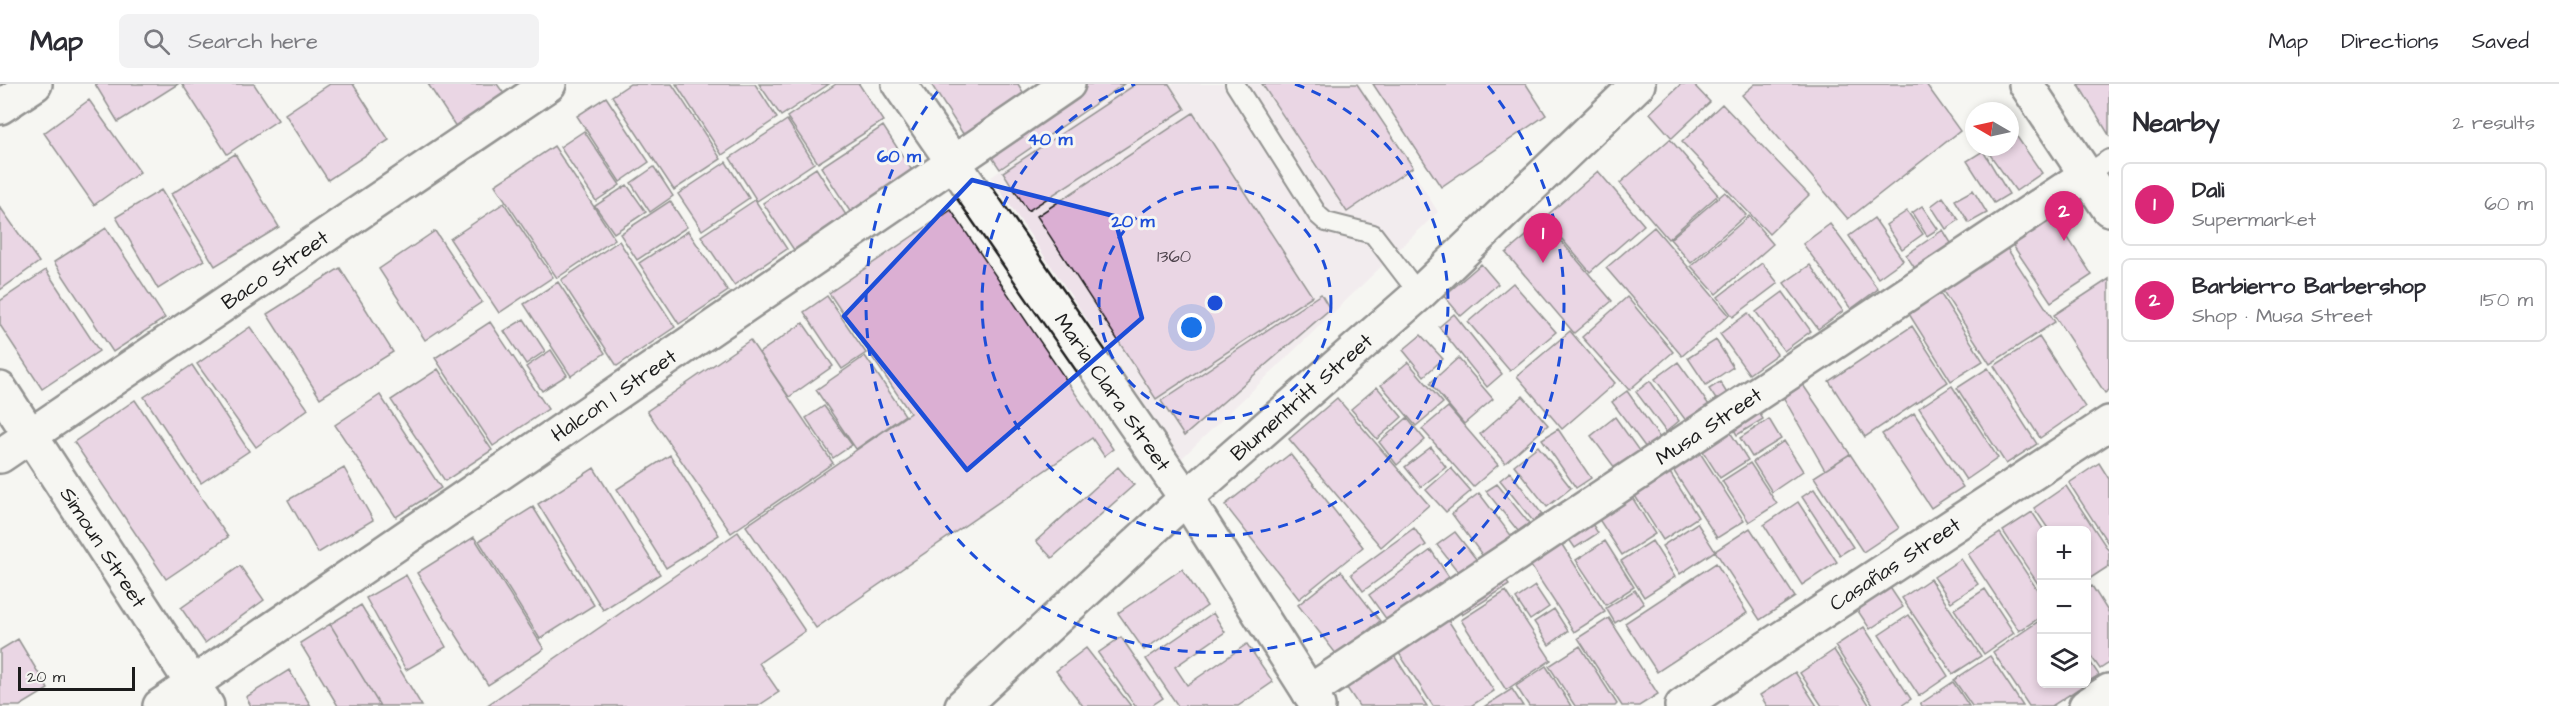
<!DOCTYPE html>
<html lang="en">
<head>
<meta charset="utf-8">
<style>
  body { margin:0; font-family:"Architects Daughter",sans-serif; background:#f2f2f3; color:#2b2b33 }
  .controls { position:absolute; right:18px; bottom:18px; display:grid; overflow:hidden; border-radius:9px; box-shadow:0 3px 9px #0003 }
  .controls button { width:54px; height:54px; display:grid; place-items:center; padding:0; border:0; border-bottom:2px solid #e1e1e2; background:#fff; color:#2b2b33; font:30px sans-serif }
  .compass { position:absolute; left:1965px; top:18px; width:54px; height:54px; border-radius:50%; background:#fff; box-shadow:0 3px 9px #0003; rotate:279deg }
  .scale { position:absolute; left:18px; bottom:15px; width:117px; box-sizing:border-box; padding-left:6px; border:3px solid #1c1c1c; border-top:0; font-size:16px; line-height:21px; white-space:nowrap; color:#1c1c1c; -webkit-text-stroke:4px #f6f6f2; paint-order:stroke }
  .you { position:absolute; left:1192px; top:244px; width:21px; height:21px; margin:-15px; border:4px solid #fff; border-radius:50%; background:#1a73e8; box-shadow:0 0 0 9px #1a73e833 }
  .badge { display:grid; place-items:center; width:39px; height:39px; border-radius:50%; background:#db2777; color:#fff; font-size:20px; font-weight:700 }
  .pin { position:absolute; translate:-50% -50px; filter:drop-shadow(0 2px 3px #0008) }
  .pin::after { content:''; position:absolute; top:32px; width:21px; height:18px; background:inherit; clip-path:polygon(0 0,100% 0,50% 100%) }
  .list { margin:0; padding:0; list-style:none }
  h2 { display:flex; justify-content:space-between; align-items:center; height:78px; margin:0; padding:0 24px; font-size:26px }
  h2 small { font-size:20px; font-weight:400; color:#7c7c81 }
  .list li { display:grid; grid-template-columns:39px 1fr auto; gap:18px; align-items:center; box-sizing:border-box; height:84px; margin:0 12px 12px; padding:0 12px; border:2px solid #e1e1e2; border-radius:9px }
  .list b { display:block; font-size:22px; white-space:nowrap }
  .list p { margin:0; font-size:20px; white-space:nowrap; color:#7c7c81 }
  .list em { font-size:20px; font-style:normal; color:#7c7c81 }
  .icon { flex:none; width:33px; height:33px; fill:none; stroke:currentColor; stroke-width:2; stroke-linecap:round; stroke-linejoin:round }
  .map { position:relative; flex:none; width:2109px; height:622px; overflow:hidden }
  header { display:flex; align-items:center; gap:36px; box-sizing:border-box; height:84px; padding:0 30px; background:#fff; border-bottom:2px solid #e1e1e2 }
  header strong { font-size:28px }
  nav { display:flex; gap:33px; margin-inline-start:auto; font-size:21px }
  .search { width:420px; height:54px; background:#f2f2f3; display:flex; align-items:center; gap:15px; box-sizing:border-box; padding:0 21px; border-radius:9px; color:#7c7c81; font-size:22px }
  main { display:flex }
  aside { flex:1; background:#fff }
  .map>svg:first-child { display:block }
</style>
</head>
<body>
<header>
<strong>Map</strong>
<div class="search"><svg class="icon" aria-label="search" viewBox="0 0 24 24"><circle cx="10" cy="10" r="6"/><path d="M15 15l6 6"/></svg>Search here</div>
<nav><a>Map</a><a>Directions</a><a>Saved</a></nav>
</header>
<main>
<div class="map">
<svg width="2109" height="622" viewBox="0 0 2109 622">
  <rect width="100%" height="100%" fill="#f6f6f2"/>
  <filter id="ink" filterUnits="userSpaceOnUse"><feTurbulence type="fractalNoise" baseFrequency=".0167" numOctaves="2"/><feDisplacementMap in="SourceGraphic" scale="12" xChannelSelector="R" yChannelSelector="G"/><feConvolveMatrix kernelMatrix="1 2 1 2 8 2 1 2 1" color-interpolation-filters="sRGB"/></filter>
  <g filter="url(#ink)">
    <path fill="#eee1e9" d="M1129 0H1359L1438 128 1181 375 991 93Z"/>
    <path fill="#dbafd3" stroke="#1c1c1c" stroke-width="1.5" d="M95 0H178L118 38Z
      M182 0H254L278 36 227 70Z
      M330 0H353L389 56 328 96 285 30Z
      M428 0H497L505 11 456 43Z
      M630 0H672L721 75 674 106 612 12Z
      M676 0H755L777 34 722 71Z
      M759 0H829L781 32Z
      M836 0H859L883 37 818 79 787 33Z
      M931 0H1018L1028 16 967 56Z
      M1084 0H1124L1000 85 987 66Z
      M1136 0H1169L1185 25 1028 127 1003 88Z
      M1262 0H1357L1413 83 1347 128Z
      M1373 0H1526L1546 31 1441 103Z
      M1681 0H1693L1710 18 1672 54 1650 29Z
      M1755 0H1926L1960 47 1848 135 1742 11Z
      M2078 0H2109V51Z
      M606 13 649 78 620 98 577 32Z
      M89 16 140 88 94 121 44 49Z
      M1722 20 1809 111 1769 150 1682 58Z
      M1193 29 1312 212 1156 315 1037 132Z
      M787 36 814 79 757 117 730 74Z
      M883 42 913 88 851 129 821 83Z
      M584 47 620 101 596 117 560 63Z
      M2015 50 2042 89 2016 107 1988 68 1995 63H2010V53Z
      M1670 55 1718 111 1668 155 1620 99Z
      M554 62 615 155 557 194 495 101Z
      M1983 67 2009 110 1994 119 1967 77Z
      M235 70 279 143 215 182 171 110Z
      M726 78 749 114 702 146 678 110Z
      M654 83 673 112 650 128 631 99Z
      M816 84 846 131 794 166 763 119Z
      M1598 87 1644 141 1590 188 1544 134Z
      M627 101 646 128 614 149 595 122Z
      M161 106 204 176 158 205 116 133Z
      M1973 106 1987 129 1969 139 1955 116Z
      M1725 108 1746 131 1691 179 1670 155Z
      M1943 113 1959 136 1946 145 1931 122Z
      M755 116 787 165 734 201 701 152Z
      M670 117 687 143 637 176 620 150Z
      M504 119 553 193 499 229 450 155Z
      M1922 122 1938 145 1927 152 1912 129Z
      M0 123 39 178 0 206Z
      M951 126 1113 365 1104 372 1092 354 816 544 746 442 910 329 829 209Z
      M1907 127 1923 150 1902 165 1886 141Z
      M2052 129 2092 191 2051 218 2010 157Z
      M1749 132 1773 160 1716 210 1691 182Z
      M1874 134 1903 176 1878 194 1849 152Z
      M1544 137 1612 217 1574 249 1506 169Z
      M1830 140 1878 205 1851 225 1803 160Z
      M1654 143 1729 231 1682 272 1606 184Z
      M106 144 165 234 113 268 54 178Z
      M1943 146 1956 167 1920 192 1906 171Z
      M435 147 482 218 425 256 379 185Z
      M688 147 728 207 679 240 639 179Z
      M2001 155 2055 238 1990 280 1937 198Z
      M619 157 675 243 617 282 561 196Z
      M1762 179 1778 199 1733 233 1718 213Z
      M1481 180 1498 200 1461 232 1444 212Z
      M1810 181 1843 227 1818 245 1784 199Z
      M340 184 393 268 320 314 267 230Z
      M46 186 99 267 42 305 0 241V217Z
      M2109 195V306L2105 309 2054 231Z
      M558 198 605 269 571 292 524 220Z
      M1513 199 1556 248 1510 287 1468 238Z
      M1783 208 1811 247 1784 267 1756 228Z
      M1940 209 1983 277 1951 297 1909 230Z
      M1321 210 1330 225 1184 352 1161 317Z
      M827 212 866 269 842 285 804 228Z
      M1627 213 1673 268 1629 306 1582 253Z
      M1748 229 1777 270 1749 290 1720 250Z
      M1454 230 1502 290 1487 303 1439 243Z
      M524 235 545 267 526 280 504 247Z
      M490 238 548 325 493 362 435 274Z
      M803 239 833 282 789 313 759 269Z
      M1912 242 1948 298 1865 353 1829 297Z
      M250 243 308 325 256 363 197 280Z
      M1570 247 1615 299 1562 345 1517 292Z
      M1421 251 1443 275 1424 292 1403 266Z
      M2039 253 2085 323 2040 354 1994 282Z
      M750 256 833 379 731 449 647 327Z
      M1716 256 1733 283 1706 301 1688 274Z
      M551 266 567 291 542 307 526 283Z
      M865 272 905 331 856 365 816 306Z
      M1458 274 1493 315 1464 340 1430 299Z
      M1408 278 1443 319 1416 342 1381 301Z
      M1678 278 1712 325 1690 342 1655 295Z
      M192 281 249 367 201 399 144 313Z
      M1988 284 2037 360 2006 380 1957 304Z
      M438 285 492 366 445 397 391 316Z
      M1650 297 1679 337 1666 348 1636 308Z
      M1720 298 1731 316 1721 323 1709 305Z
      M1801 298 1850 370 1825 386 1782 311Z
      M1952 302 1998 374 1966 396 1919 324Z
      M1377 303 1402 333 1377 355 1351 325Z
      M1627 307 1660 354 1646 364 1612 318Z
      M380 311 441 404 396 433 335 341Z
      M1523 312 1548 341 1505 379 1480 350Z
      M1337 314 1429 421 1381 463 1289 355Z
      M135 316 228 453 166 495 74 358Z
      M1751 316 1763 335 1737 351 1726 332Z
      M824 322 852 361 833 374 806 334Z
      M1448 323 1498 381 1473 403 1422 345Z
      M1914 329 1963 403 1931 424 1882 350Z
      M1615 333 1642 371 1618 388 1591 352Z
      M1407 334 1425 356 1397 381 1379 358Z
      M1769 335 1781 355 1752 373 1740 354Z
      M1723 337 1748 376 1720 394 1695 355Z
      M1558 345 1591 394 1576 404 1542 355Z
      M1784 357 1803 387 1772 408 1753 378Z
      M1695 361 1744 437 1717 454 1668 378Z
      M1538 362 1571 404 1547 423 1514 381Z
      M1431 363 1446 383 1421 403 1405 383Z
      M1290 370 1363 463 1299 515 1225 421Z
      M1850 370 1899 444 1863 468 1814 393Z
      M670 371 719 451 666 484 617 405Z
      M1750 379 1777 420 1749 438 1722 397Z
      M2099 379 2109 395V461L2069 399Z
      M1665 381 1698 433 1663 456 1630 404Z
      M1118 383 1134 401 1052 474 1036 457Z
      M344 384 373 436 318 469 288 416Z
      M594 384 660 490 603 526 538 420Z
      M1451 384 1471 407 1446 428 1426 406Z
      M1510 388 1542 430 1533 437 1500 396Z
      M1497 400 1529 439 1518 447 1486 407Z
      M1625 402 1655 450 1622 471 1591 423Z
      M2066 402 2109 467V482L2086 497V446H2049L2034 424Z
      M1814 405 1853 463 1840 471 1802 413Z
      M1479 409 1513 454 1485 475 1452 430Z
      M1798 418 1837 478 1802 501 1764 441Z
      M533 423 594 521 540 555 479 457Z
      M2032 428 2044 446H2042V506L2003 447Z
      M1585 429 1598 449 1575 464 1562 445Z
      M1697 439 1715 467 1680 490 1662 462Z
      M1414 444 1426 461 1363 507 1351 490Z
      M1750 444 1795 513 1760 536 1715 467Z
      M738 448 805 547 759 579 779 608 758 622H486Z
      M1455 448 1480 480 1463 494 1437 461Z
      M2000 449 2042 513V532L2019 547 1968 470Z
      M474 453 544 565 488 601 417 489Z
      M1559 456 1605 528 1574 548 1527 476Z
      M1605 457 1634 503 1606 521 1576 476Z
      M1652 457 1675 493 1644 513 1621 477Z
      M1431 466 1453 499 1392 543 1369 511Z
      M1961 475 1978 500 1951 518 1934 493Z
      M1716 479 1747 529 1657 588 1625 539Z
      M240 482 264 516 205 559 181 524Z
      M1182 485 1207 522 1144 566 1118 529Z
      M1341 487 1380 537 1337 571 1298 521Z
      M1499 487 1509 501 1462 531 1453 516Z
      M406 491 446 563 406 586 366 514Z
      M1930 495 1981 572 1953 590 1902 514Z
      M1887 499 1903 523 1870 545 1854 521Z
      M1535 502 1549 523 1530 536 1516 515Z
      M2092 502 2109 529V579L2100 585 2086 565V505Z
      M1985 505 2014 549 1984 570 1954 525Z
      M1635 506 1644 520 1615 539 1606 524Z
      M1506 507 1551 576 1506 606 1461 536Z
      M361 521 422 622H380L330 540Z
      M1554 525 1568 547 1549 561 1534 538Z
      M1213 529 1225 548 1175 583 1187 601 1247 560 1273 598 1238 622H1178L1146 575Z
      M1909 531 1948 592 1919 612 1879 551Z
      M1446 533 1494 607 1471 622H1433L1397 566Z
      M1609 534 1658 610 1639 622H1622L1578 554Z
      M2042 535V600H2086L2052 622H2029L1993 568Z
      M330 540 380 622H338L300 559Z
      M1864 543 1911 615 1901 622H1874L1835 562Z
      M1121 553 1163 614 1151 622H1135L1098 569Z
      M18 555 48 605 20 622H0V566Z
      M1580 562 1617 620 1615 622H1575L1549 582Z
      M1086 564 1131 622H1083L1056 587Z
      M1834 566 1870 622H1822L1800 589Z
      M1393 570 1427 622H1359L1345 601Z
      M1990 572 2023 622H1972L1954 596Z
      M2086 572 2099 591 2086 599Z
      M1546 582 1571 622H1529L1516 602Z
      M289 586 311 622H251L246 613Z
      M1795 588 1817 622H1767L1760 611Z
      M1953 598 1969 622H1921L1920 620Z
      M1512 605 1523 622H1485Z"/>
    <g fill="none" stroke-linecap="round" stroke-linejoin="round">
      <g stroke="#1c1c1c" stroke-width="22">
        <path id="service" d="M1235 0 1318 131 1326 138 1373 150 1419 210
          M2086 91 2109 75"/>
      </g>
      <g stroke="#1c1c1c" stroke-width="38">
        <g id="minor">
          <path d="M0 23 35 0"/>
          <path id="s1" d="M0 305 207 622"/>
          <path id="s2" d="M0 372 549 0"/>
          <path id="s3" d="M1309 608 2086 91"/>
          <path id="s4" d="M160 622 1068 0"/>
          <path id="s5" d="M1682 622 1764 566 2109 339"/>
          <path d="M2086 622 2109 607"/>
        </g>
      </g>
      <g stroke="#1c1c1c" stroke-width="38">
        <g id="tertiary">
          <path id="s6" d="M899 0 1186 414 1318 622"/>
          <path d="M2026 0 2109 125"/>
        </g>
      </g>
      <g stroke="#1c1c1c" stroke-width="38">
        <g id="secondary">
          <path id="s7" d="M962 622 1186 414 1419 210 1638 0"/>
        </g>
      </g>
      <use href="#service" stroke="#f6f6f2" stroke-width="18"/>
      <use href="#minor" stroke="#f6f6f2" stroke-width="33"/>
      <use href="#tertiary" stroke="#f6f6f2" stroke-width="33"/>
      <use href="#secondary" stroke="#f6f6f2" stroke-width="33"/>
    </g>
  </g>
  <path d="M0 0H2109V622H0ZM972 96 1114 132 1142 234 967 386 844 232Z" fill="#f6f6f2" fill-opacity=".55" fill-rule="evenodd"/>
  <path fill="none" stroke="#1d4ed8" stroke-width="4.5" stroke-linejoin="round" d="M972 96 1114 132 1142 234 967 386 844 232Z"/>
  <g fill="none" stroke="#1d4ed8" stroke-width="3" stroke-dasharray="10 8">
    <circle cx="1215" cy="219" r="116"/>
    <path d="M1295 0A233 233 0 1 1 1135 0"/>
    <path d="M1488 2A349 349 0 1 1 942 2"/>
  </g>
  <g text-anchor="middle" stroke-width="6" stroke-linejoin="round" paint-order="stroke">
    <g font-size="18" fill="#4c414a">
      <text x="1174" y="178">1360</text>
    </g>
    <g font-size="21" fill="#1c1c1c" stroke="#f6f6f2">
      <text dy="7" stroke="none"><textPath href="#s2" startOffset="332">Baco Street</textPath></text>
      <text dy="7" stroke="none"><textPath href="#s6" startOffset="375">Maria Clara Street</textPath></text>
      <text dy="7" stroke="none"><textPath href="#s4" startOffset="550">Halcon 1 Street</textPath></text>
      <text dy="7" stroke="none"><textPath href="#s7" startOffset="459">Blumentritt Street</textPath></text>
      <text dy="7" stroke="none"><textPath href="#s3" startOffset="480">Musa Street</textPath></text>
      <text dy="7" stroke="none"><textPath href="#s1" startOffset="189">Simoun Street</textPath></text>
      <text dy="7" stroke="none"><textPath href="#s5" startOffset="256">Casañas Street</textPath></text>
    </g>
  </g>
  <circle cx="1215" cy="219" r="9" fill="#1d4ed8" stroke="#f6f6f2" stroke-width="3"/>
  <g font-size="18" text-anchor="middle" font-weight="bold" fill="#1d4ed8" stroke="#f6f6f2" stroke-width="6" stroke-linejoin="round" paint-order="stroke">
    <text x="1050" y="61">40 m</text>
    <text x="899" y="78">60 m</text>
    <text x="1133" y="143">20 m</text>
  </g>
</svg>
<div class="controls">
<button>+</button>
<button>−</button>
<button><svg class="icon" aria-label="layers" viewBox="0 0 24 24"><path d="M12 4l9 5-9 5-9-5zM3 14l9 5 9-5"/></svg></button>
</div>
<svg class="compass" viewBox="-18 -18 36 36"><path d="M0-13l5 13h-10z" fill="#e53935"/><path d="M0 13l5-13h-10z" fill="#7c7c81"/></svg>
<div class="scale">20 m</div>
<div class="you"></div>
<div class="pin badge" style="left:1543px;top:179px">1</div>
<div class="pin badge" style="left:2064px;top:157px">2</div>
</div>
<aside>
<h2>Nearby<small>2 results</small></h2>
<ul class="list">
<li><span class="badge">1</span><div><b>Dali</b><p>Supermarket</p></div><em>60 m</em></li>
<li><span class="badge">2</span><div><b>Barbierro Barbershop</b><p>Shop · Musa Street</p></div><em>150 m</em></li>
</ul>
</aside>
</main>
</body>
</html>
